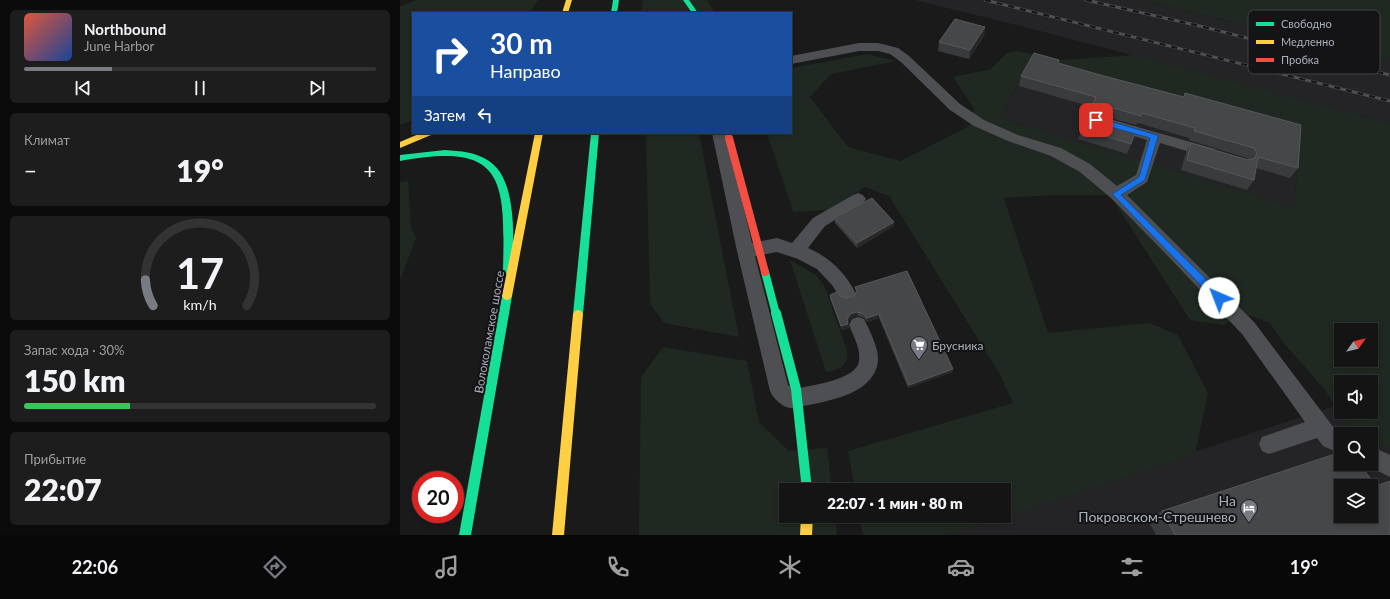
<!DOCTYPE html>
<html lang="ru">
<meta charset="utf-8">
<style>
body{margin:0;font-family:Lato,sans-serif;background:#1d1d1d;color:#f1f3f6;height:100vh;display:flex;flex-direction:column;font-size:15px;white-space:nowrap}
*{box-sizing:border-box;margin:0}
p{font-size:13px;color:#9d9ea0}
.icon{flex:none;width:22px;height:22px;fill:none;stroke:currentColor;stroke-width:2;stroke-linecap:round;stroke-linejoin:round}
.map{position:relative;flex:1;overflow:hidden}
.drawer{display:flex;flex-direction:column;gap:10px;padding:10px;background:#0b0b0b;width:400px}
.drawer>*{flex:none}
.top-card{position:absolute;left:12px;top:12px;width:380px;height:122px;border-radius:0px;box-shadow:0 2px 6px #0003,0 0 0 1px #333334;background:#1a4fa0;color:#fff;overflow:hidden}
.needle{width:26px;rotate:56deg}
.controls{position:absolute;left:934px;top:323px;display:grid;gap:8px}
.controls a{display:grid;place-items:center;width:44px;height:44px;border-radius:0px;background:#141414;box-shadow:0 2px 6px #0003,0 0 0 1px #333334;font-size:20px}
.speed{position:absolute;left:12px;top:471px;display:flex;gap:8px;font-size:20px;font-weight:700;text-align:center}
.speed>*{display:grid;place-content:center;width:52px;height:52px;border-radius:50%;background:#141414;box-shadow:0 2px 6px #0003,0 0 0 1px #333334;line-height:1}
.speed .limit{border:6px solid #d22;background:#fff;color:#111}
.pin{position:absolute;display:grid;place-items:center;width:34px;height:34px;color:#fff;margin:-17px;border-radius:8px;box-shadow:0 2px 6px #0006}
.me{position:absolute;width:44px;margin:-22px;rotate:316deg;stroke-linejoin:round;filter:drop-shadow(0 0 3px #0008)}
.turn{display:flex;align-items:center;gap:14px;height:84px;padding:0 12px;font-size:18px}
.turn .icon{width:52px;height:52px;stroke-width:2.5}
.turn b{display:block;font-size:28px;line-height:34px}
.then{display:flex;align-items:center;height:38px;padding:0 12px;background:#0003;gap:8px;font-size:15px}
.big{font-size:30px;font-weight:800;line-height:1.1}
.drawer .widget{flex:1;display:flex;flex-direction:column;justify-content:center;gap:6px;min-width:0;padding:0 14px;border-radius:6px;background:#1d1d1d}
.drawer .dial{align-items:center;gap:0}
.dial svg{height:104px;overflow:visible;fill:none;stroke:#333334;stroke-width:7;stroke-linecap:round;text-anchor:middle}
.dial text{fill:#f1f3f6;stroke:none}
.song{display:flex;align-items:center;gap:12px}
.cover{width:48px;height:48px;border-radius:6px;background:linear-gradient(135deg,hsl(10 70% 55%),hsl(220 70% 35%))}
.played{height:4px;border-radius:2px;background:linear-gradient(90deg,#787b83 25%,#333334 25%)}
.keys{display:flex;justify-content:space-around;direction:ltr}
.heat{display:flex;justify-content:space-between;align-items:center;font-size:22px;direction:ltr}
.charge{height:6px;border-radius:3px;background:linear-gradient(90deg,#34c759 30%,#333334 0)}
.trip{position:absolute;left:379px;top:483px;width:232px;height:40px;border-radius:0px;background:#141414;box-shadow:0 2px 6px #0003,0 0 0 1px #333334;font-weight:800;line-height:40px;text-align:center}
.menu{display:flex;height:64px;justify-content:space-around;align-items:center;background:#080808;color:#9d9ea0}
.menu .icon{width:28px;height:28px}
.menu .current{color:#787b83}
.menu b{font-size:18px;color:#f1f3f6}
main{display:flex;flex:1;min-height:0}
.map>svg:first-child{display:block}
.built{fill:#242326;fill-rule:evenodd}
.green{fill:#1f2821;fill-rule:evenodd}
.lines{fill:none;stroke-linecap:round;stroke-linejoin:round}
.lane{fill:#4d4f53;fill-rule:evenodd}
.fast{fill:#16e098;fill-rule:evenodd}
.slow{fill:#ffcf43;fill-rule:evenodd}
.rail-casing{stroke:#4e4f52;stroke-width:3}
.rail{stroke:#141416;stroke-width:2;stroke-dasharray:6;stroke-linecap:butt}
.fast-bridge-far1{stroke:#16e098;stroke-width:8}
.fast-bridge{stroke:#16e098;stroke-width:10}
.jam-bridge-far1{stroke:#f24e42;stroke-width:6}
.jam-bridge{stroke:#f24e42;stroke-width:8}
.wall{fill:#3a3b3c}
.shaded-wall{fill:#282828}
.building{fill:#464749;stroke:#56585b;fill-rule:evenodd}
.route{fill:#1a73e8;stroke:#114b97}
.labels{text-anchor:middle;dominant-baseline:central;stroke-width:4;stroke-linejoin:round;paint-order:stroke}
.street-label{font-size:12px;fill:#aaafbc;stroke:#141416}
.poi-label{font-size:12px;fill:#aaafbc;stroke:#141416;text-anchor:start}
.near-poi-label{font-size:14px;fill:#aaafbc;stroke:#141416;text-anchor:end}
.key{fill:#141416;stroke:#414248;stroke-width:1}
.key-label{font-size:11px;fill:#aaafbc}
</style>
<main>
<section class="drawer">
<div class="widget">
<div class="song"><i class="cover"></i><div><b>Northbound</b><p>June Harbor</p></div></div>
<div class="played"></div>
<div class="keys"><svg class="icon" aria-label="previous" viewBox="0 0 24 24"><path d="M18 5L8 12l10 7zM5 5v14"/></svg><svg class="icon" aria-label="pause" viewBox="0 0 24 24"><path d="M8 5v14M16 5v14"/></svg><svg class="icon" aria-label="next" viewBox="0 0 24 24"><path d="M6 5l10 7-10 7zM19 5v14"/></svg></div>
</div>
<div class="widget"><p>Климат</p>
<div class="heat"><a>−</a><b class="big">19°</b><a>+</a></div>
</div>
<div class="widget dial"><svg viewBox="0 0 100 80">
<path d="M14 69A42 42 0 1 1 86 69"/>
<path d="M14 69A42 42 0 0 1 8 49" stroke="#787b83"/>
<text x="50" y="56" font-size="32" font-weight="700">17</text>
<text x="50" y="72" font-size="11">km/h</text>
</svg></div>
<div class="widget"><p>Запас хода · 30%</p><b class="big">150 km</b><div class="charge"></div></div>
<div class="widget"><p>Прибытие</p><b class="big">22:07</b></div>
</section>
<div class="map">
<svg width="990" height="535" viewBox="0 0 990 535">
<rect width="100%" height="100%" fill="#1a1a1a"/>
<path class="built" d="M515 0H740L990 59V123L644 32Z
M631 61 900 134 894 208 599 118Z
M990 300V535H540L604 516V514L941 404V412H971V330H941L913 318ZM941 434H971V464H941ZM941 486H971V516H941Z"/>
<path class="green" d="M16 0H138L130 13H13V120L0 125V7Z
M243 0H307L315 13H241Z
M740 0H990V59Z
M617 51 661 60 734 55 990 123V448L971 437V434H966L946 423 925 390 882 341 870 323 842 313 824 325 790 320 710 195H654L604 198 648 333 749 323 778 335 808 393 795 455 549 535H463L459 516H604V490H455L448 451 613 403 599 373 489 196 465 187 428 210 393 212 367 133H391V68L467 54 496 61 431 74 410 97 448 147 501 161 569 126 574 109 553 77 591 69 607 53ZM631 61 900 134 894 207 599 118ZM941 330H971V360H941ZM941 382H971V412H941Z
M246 133H299L339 337 264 323 250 304Z
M8 181 11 226 16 239 0 279V182Z
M390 260 416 275 424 285 447 350C449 365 439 371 426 372Z
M263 347 347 361 359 422 389 451 427 448 432 490H386V516H435L437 535H239L241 377Z"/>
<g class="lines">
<path class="lane" d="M459 43H478L498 48 509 56 560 104 584 120 618 135 661 148 690 164 717 186 736 175 747 140 708 128 706 125 708 122 713 120 815 149 817 153 815 157 810 158 760 143 747 182 727 195 854 322 937 432 942 434H941V454L923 446 917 438 869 454 862 451 859 444 862 437 905 422 842 334 764 252 711 198 680 172 651 156 608 141 574 126 550 110 501 62 490 54 478 51H459L391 64V56Z
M312 133H326L352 243 377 238 392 243 413 218 453 195 458 193 463 195 466 199 463 203 425 226 408 248C429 257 446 273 456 294L453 299 447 301 441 299 432 285 417 269 398 259 377 252 355 256 388 385 393 389C409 386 457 380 459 361 461 349 453 335 449 325L452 319 458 317 464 319C469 329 479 349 478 360 476 392 433 400 409 405 403 406 396 409 390 408 382 407 373 398 370 391L337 251Z
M971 446 990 455V477L964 464H971Z"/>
<path class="fast" d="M213 0H219L217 13H211Z
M283 0H289L298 13H292Z
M191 133H199L183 314 181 317 178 318 175 317 173 314Z
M45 150C60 151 76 152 89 161 118 180 113 240 113 271L111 274H105L103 271C105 181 106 141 0 161V155Z
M107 292 110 293 112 296 71 535H59L102 296 104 293Z"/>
<path class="slow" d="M166 0H172L168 13H162Z
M21 133H32L31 135 0 148V142Z
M135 133H143L112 296 110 299 107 300 104 299 102 296Z
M178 310 181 311 183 314 164 535H152L173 314 175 311Z
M401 516H413L412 535H400Z"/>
<defs>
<path id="rail" d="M585 0 990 101
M686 0 804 27 990 75"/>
</defs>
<use href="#rail" class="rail-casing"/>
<use href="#rail" class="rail"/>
<path class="fast-bridge-far1" d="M365 272 376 314"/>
<path class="fast-bridge" d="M376 313 396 389 407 490"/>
<path class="jam-bridge-far1" d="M328 133 330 139"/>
<path class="jam-bridge" d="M329 138 365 272"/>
</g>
<path class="wall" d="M585 27 584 36 569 59 538 51 539 42Z
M658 64 784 97 785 93 898 168 890 178 856 168 854 180 847 190 781 170 786 152 791 143 849 160 847 158 789 140V138L738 123 736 125 696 114H694L731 144 727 154 678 139 692 107 619 86 621 76Z
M434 218 494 222V226L457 248 435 223Z
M455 287 553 372 508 388 479 318 467 322 464 318 458 316 451 318 448 324 449 328 442 330 430 299V295L447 298 454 296 456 292Z
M976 486 990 535H756L747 519 762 511Z"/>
<path class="shaded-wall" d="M585 27 584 36 569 59 570 50Z
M700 104 696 114 690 116 691 110 694 106Z
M494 222V226L457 248V243Z
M457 312 458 316 451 318 448 324 449 328 442 330 441 326 447 320 450 314Z
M479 314V318L467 322V318Z
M553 369V372L508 388 509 385Z"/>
<path class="building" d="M555 19 585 27 570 50 539 42Z
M634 53 659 60 658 63 704 76 784 97 785 93 901 125 898 168 858 157 854 180 787 160 791 143 848 160 855 158 857 153 854 148 794 131 795 128 742 113 741 116 700 104 694 106 691 110 694 115 737 128 731 144 682 129 696 97 621 76Z
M472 198 494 222 457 243 434 218Z
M507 271 553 369 509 385 479 314 467 318 464 314 457 312 450 314 447 320 448 324 441 326 430 295 437 292 440 296 447 298 454 296 457 291 455 287Z
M941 452V464H960L976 486 990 481V535H775L762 511ZM941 486H971V516H941Z"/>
<path class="route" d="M696 117 757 135 758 137 745 180 721 195 822 295 824 298 822 301H816L712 194 739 177 750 138 693 122V118Z"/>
<defs>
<symbol id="supermarket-pin" viewBox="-11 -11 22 30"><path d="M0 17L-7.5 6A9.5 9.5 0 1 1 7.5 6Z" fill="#787b83" stroke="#141416"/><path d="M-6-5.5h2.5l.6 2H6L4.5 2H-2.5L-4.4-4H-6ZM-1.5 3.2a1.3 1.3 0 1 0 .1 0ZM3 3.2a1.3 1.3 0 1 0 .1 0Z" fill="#fff"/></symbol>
<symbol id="hotel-pin" viewBox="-11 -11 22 30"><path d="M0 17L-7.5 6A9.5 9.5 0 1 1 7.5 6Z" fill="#787b83" stroke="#141416"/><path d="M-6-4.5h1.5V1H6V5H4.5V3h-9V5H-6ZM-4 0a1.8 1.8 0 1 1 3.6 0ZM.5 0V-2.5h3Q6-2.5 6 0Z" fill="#fff"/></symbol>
</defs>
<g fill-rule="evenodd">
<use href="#supermarket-pin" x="509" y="335" width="20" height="27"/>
<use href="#hotel-pin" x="839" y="498" width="20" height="27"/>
</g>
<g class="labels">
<g class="street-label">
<text transform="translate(89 332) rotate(-80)">Волоколамское шоссе</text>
</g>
<g class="poi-label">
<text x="532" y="345">Брусника</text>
</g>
<g class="near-poi-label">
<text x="836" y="500">На<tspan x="836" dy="16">Покровском-Стрешнево</tspan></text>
</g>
</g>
<rect x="848" y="10" width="132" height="64" rx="6" class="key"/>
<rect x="856" y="22" width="18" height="4" fill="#16e098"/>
<rect x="856" y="40" width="18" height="4" fill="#ffcf43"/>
<rect x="856" y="58" width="18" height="4" fill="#f24e42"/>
<g class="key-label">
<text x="881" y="28">Свободно</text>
<text x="881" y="46">Медленно</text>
<text x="881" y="64">Пробка</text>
</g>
</svg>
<div class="controls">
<a><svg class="needle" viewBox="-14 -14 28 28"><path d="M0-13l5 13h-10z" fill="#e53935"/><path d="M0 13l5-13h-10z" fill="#9d9ea0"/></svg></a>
<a><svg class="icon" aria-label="sound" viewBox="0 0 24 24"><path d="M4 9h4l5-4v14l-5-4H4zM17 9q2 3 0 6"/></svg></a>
<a><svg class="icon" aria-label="search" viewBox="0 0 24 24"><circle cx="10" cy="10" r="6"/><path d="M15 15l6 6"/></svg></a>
<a><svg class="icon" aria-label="layers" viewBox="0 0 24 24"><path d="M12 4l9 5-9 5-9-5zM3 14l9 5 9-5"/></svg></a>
</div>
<div class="speed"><div class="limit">20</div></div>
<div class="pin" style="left:696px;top:120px;background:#d93025"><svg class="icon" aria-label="arrive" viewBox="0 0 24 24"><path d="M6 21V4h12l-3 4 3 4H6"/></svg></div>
<svg class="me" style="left:819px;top:298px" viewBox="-20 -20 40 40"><circle r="19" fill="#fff"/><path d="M0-13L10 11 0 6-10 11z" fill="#1a73e8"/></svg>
<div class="trip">22:07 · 1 мин · 80 m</div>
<div class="top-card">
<div class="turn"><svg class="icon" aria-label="right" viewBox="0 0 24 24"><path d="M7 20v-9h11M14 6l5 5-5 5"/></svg><div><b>30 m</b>Направо</div></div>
<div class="then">Затем<svg class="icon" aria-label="left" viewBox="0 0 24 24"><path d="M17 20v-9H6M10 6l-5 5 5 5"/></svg></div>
</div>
</div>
</main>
<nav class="menu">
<b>22:06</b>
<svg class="icon current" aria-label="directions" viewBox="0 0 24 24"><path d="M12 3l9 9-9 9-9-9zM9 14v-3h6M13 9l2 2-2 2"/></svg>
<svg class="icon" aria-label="music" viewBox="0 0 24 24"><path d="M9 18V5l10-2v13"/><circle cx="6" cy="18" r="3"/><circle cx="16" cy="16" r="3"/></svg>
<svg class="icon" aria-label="phone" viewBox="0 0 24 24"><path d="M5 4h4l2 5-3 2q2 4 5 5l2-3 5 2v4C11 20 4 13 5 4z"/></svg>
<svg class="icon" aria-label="climate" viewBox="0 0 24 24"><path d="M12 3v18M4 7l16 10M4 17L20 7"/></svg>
<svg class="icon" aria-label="car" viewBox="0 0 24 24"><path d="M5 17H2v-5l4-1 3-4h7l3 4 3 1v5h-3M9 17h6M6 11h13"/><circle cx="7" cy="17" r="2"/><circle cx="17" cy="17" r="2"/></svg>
<svg class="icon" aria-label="filters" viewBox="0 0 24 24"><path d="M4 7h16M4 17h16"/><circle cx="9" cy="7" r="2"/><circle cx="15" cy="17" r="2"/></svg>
<b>19°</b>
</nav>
